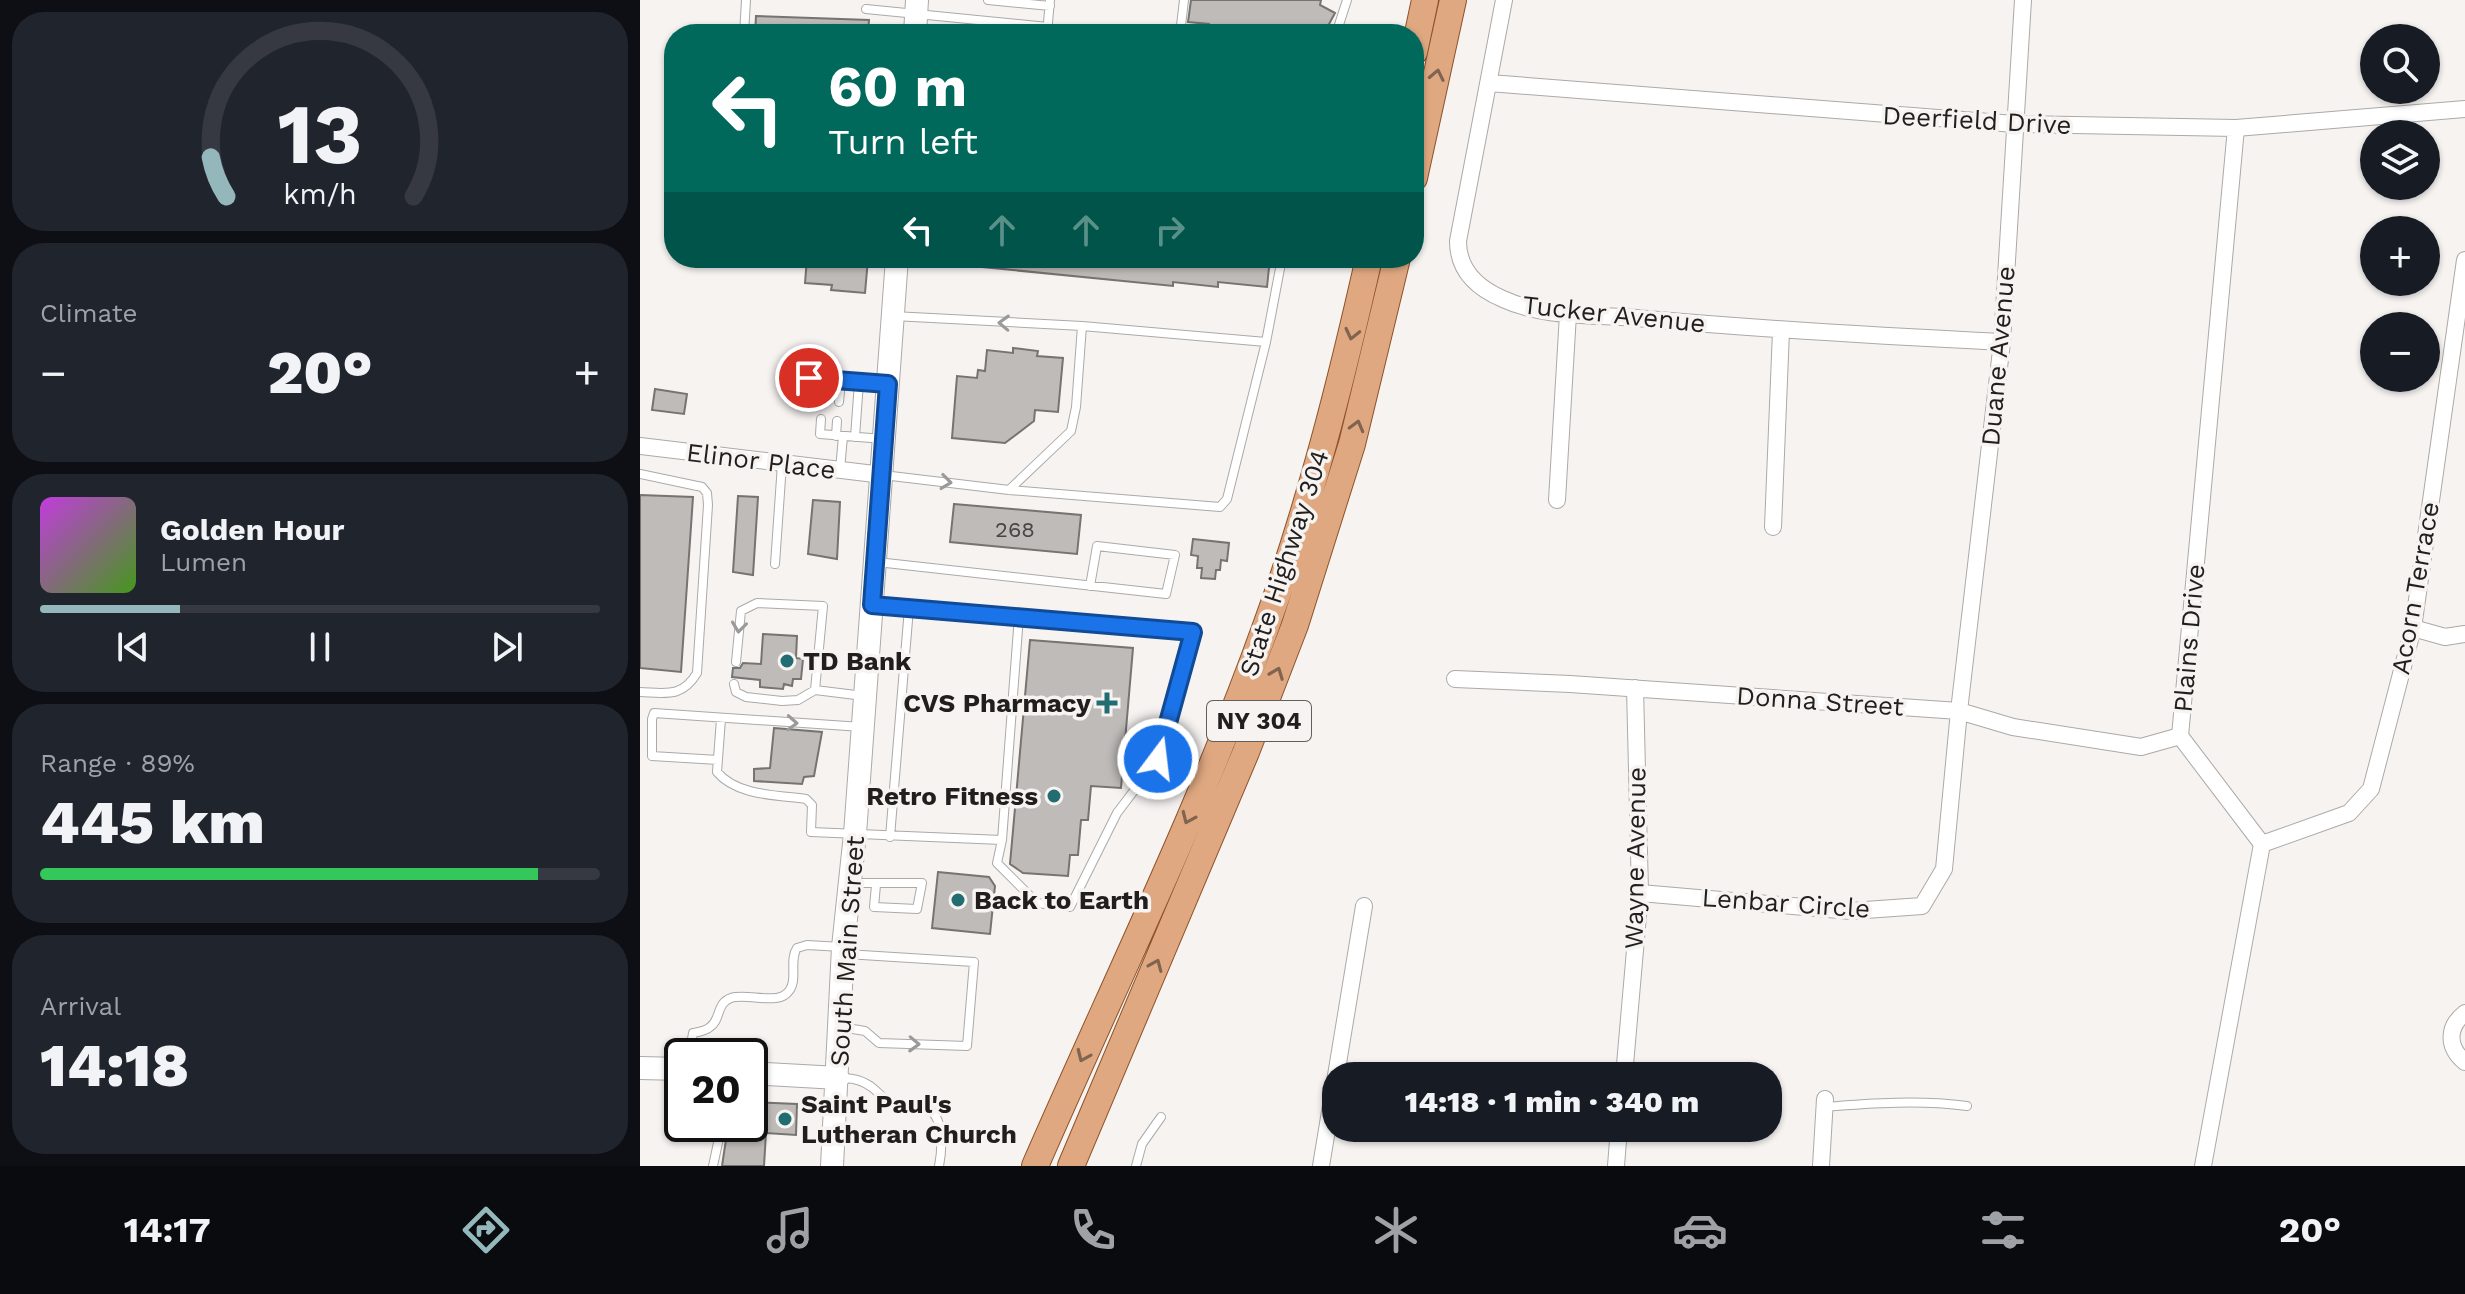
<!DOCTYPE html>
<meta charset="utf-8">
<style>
body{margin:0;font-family:"Work Sans",sans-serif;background:#20242c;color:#f1f3f6;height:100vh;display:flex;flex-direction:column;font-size:30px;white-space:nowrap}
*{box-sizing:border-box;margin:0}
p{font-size:26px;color:#9ea1a6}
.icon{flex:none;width:44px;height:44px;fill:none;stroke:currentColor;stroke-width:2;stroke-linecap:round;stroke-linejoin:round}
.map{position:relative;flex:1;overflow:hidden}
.drawer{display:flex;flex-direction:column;gap:12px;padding:12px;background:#0d0f14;width:640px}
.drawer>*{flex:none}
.top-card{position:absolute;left:24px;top:24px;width:760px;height:244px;border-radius:32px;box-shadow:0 2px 6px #0004;background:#00695c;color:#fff;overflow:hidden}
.tools{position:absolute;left:1720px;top:24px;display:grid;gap:16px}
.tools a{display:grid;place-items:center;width:80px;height:80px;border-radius:50%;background:#171b24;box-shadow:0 2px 6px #0004;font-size:40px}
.speed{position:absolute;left:24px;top:1038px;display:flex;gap:16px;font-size:40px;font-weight:700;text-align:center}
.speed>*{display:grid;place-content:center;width:104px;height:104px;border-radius:50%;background:#171b24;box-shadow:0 2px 6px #0004;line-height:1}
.speed .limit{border:4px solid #111;border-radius:12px;background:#fff;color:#111}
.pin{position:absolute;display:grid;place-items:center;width:68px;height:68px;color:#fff;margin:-34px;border:4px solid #fff;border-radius:50%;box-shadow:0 2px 8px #0007}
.me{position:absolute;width:88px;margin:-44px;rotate:15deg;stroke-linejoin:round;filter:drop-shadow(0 0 6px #0008)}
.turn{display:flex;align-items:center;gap:28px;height:168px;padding:0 32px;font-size:36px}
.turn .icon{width:104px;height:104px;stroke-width:2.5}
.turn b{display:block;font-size:56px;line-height:68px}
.lanes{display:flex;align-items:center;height:76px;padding:0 32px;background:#0003;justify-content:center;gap:40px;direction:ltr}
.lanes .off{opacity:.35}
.big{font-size:60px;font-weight:800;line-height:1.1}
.drawer .card{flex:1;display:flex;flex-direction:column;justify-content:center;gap:12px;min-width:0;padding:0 28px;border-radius:32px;background:#20242c}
.drawer .dial{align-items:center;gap:0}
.dial svg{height:208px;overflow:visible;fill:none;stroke:#363941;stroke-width:7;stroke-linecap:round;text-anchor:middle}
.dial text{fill:#f1f3f6;stroke:none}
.song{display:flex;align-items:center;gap:24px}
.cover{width:96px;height:96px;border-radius:12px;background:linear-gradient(135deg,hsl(290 70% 55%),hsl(100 70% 35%))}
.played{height:8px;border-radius:4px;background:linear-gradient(90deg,#94b7bb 25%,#363941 25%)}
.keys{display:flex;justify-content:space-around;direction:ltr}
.heat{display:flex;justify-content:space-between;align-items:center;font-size:44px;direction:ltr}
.charge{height:12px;border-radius:6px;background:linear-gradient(90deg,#34c759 89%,#363941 0)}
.trip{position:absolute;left:682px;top:1062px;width:460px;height:80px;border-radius:32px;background:#171b24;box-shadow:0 2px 6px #0004;font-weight:800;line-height:80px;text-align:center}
.tabs{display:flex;height:128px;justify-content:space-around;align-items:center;background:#090b0e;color:#9ea1a6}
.tabs .icon{width:56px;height:56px}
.tabs .active{color:#94b7bb}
.tabs b{font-size:36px;color:#f1f3f6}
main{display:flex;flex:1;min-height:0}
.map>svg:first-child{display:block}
.building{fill:#bfbbb9;stroke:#767371;stroke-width:2}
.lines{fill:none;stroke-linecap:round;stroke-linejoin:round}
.service-casing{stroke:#aca9a7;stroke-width:10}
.minor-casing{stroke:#aca9a7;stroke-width:18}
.tertiary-casing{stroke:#aca9a7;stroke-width:24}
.primary-casing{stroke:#8e5228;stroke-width:28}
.service{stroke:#fff;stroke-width:8}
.minor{stroke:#fff;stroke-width:16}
.tertiary{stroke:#fff;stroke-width:22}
.primary{stroke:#dfa881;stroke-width:26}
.oneway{stroke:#806450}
.oneway2{stroke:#9b9a9a}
.route-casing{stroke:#114b97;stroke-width:20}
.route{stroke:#1a73e8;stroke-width:14}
.poi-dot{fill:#226d72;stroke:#f6f3f1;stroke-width:3}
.labels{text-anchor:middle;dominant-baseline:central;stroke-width:7;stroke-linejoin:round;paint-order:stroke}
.number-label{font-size:22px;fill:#484645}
.shield{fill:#f6f3f1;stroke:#605f5d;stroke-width:2}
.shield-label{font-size:24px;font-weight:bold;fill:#201f1e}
.street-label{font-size:26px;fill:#201f1e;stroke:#f6f3f1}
.poi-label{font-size:26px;font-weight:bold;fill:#201f1e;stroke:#f6f3f1;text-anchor:start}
</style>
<main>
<section class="drawer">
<div class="card dial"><svg viewBox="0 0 100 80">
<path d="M14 69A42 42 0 1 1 86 69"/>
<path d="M14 69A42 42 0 0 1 8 54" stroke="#94b7bb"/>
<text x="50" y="56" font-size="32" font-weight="700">13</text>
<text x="50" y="72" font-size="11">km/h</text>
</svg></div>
<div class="card"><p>Climate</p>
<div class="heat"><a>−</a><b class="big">20°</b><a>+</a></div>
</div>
<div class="card">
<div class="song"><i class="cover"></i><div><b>Golden Hour</b><p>Lumen</p></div></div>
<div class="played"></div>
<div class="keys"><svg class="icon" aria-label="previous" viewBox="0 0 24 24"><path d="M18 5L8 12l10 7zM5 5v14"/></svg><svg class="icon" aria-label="pause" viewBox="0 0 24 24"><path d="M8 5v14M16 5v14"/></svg><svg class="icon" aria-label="next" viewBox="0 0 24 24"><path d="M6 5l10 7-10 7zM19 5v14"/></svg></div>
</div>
<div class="card"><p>Range · 89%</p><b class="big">445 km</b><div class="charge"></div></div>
<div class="card"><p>Arrival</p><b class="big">14:18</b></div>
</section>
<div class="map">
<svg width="1825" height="1166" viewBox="0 0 1825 1166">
<rect width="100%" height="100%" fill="#f6f3f1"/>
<path class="building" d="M551 0H681L680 5 695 13 688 26H681L678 34H568L569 24 548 22Z
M116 16 229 20 228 34H115Z
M167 258 228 259 225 293 191 290 192 285 165 283Z
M332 258H630L627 287 578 282V287L533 282V286L332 266Z
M373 348 398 351 397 356 423 358 418 412 395 410 394 421 365 443 312 438 317 376 337 378 338 370 345 371 347 350 373 353Z
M15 389 47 394 44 414 12 410Z
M0 495 53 497 41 672 0 668Z
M98 496 118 497 113 575 93 572Z
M173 500 200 502 197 559 168 554Z
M314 504 441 515 437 554 310 542Z
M553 539 589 543 587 561 581 560 580 570H576L575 579 561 578 562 568H557L558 556 551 555Z
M123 634 157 636 156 658 163 659 161 679H153L152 686 144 684 143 689 120 687V680L92 677 93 668H100L103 663 121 664Z
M390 640 493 648 481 788 451 786 448 820H441L438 855H430L428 876 383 873 370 864Z
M134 728 182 732 174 776 164 777 162 784 114 781V769L130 768Z
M298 872 349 877 355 886 350 934 292 928Z
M110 1102 157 1104 156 1135 126 1133 124 1166H82L87 1133 92 1134 93 1124H110Z"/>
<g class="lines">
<defs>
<path id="service" d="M348 0 410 6
M226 9 408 27
M104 34 106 0
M407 34 410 0
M540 34 544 0
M696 34 707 0
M626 342 642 258
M169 378 185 379
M183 400 185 379 246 384
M199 402 201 380
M181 419 180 434 244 439
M196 436 197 421
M215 437 219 382
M200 470 203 436
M0 474 62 487 67 493 68 505 57 673C42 698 26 693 0 692
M243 475 369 490 580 507 587 499 626 342 442 326 253 316
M369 490 431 431 436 407 442 326
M237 562 526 594 535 555 457 546 450 586
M135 564 142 464
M234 605 269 608
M96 662 101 611 117 603 183 606 175 690
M94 684 96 692 106 697 142 701 158 700 175 690 224 696
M81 719 77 772C97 796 138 795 166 799L172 805 171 832 362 840 379 616 269 608 250 837
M78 760 12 756V719L14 713 222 727
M362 840 357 863 397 903 430 907 477 813 518 759 553 632 379 616
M210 883H282L277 909 234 907 236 885
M201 1027 225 1031 239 1043 327 1046 334 962 206 954
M49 1056 53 1033C58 1032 66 1031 70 1027 81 1020 76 1003 91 998 105 993 135 1004 146 994 160 983 148 961 157 948L167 945 202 947
M199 1078C213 1078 223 1080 234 1089 239 1093 243 1099 249 1101 260 1106 275 1103 286 1108 305 1115 302 1151 299 1166
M1185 1107C1233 1103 1280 1100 1327 1106
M73 1166 82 1124
M496 1166 502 1144 521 1117"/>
<path id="minor" d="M864 0 818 241C818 270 837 288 863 299 904 318 952 314 996 318 1118 329 1240 336 1362 342
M849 83 1375 124 1596 128 1825 109
M0 446 243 475
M917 500 928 314
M1133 527 1141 331
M1773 628 1805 637 1825 634
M815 679 930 684 1319 711 1373 727 1501 747 1540 736
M1622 844 1709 813 1731 789 1773 628 1825 260
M1000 893 1211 911 1282 906 1304 869 1319 711 1362 342 1383 0
M1825 1013C1807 1027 1807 1047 1825 1062
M984 1076 1000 893 995 688
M681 1166 724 906
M976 1166 979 1128
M1181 1166 1185 1099
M1563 1166 1622 844 1540 736 1596 128"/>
<path id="tertiary" d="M275 34 277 0
M0 1068 42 1069
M110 1073 198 1078
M192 1166 203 947 215 834 257 258"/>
<path id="primary" d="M774 52 785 0
M774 178 813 0
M395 1166C473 987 560 810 626 626 670 505 701 382 729 258
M431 1166 606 752 655 625 712 444 757 258"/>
</defs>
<use href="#service" class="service-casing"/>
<use href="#minor" class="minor-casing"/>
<use href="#tertiary" class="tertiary-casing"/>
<use href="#primary" class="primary-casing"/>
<use href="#service" class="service"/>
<use href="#minor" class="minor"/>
<use href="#tertiary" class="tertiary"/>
<use href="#primary" class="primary"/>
</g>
<defs><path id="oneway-chevron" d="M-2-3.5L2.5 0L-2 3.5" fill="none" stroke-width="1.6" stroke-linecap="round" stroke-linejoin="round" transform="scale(2)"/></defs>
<g class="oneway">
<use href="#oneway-chevron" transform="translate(797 75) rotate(-78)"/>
<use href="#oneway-chevron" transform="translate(712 334) rotate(103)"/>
<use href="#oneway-chevron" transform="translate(717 426) rotate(-75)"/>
<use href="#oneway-chevron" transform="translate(637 673) rotate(-69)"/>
<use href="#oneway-chevron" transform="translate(548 818) rotate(114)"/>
<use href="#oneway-chevron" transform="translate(516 965) rotate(-67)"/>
<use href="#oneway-chevron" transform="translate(443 1056) rotate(114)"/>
</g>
<g class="oneway2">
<use href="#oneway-chevron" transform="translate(364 323) rotate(-178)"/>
<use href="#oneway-chevron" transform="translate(306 482) rotate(7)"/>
<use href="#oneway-chevron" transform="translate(99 627) rotate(97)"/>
<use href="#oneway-chevron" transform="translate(152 723) rotate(3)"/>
<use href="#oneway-chevron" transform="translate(274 1044) rotate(2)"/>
</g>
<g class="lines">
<defs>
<path id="route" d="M169 378 248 384 232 605 553 632 518 759"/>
</defs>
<use href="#route" class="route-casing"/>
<use href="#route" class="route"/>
</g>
<g class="poi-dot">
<circle cx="147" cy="661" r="8"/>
<path d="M463 691h8v8h8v8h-8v8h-8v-8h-8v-8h8z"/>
<circle cx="414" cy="796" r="8"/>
<circle cx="318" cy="900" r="8"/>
<circle cx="145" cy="1119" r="8"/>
</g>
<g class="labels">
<g class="number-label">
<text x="375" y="529">268</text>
</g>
<rect class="shield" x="567" y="701" width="104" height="40" rx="6"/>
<g class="shield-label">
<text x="619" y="721">NY 304</text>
</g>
<g class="street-label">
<text transform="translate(1337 120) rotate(3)">Deerfield Drive</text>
<text transform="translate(974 314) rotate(6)">Tucker Avenue</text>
<text transform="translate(1358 356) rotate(-85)">Duane Avenue</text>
<text transform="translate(121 461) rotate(7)">Elinor Place</text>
<text transform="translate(644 563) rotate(-72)">State Highway 304</text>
<text transform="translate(1775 588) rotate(-80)">Acorn Terrace</text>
<text transform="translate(1549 638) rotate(-85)">Plains Drive</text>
<text transform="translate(1180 701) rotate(4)">Donna Street</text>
<text transform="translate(995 858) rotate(-89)">Wayne Avenue</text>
<text transform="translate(1146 903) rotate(4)">Lenbar Circle</text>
<text transform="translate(207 951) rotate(-86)">South Main Street</text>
</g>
<g class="poi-label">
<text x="163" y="661">TD Bank</text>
<text x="451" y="703" text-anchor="end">CVS Pharmacy</text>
<text x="398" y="796" text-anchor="end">Retro Fitness</text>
<text x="334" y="900">Back to Earth</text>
<text x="161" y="1104">Saint Paul's<tspan x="161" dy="30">Lutheran Church</tspan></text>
</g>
</g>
</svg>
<div class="tools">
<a><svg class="icon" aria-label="search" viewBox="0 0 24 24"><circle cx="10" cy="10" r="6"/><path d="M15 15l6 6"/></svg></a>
<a><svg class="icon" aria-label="layers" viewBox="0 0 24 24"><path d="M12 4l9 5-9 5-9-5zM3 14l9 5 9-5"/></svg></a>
<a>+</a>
<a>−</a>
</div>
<div class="speed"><div class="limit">20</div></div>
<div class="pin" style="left:169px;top:378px;background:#d93025"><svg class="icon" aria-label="arrive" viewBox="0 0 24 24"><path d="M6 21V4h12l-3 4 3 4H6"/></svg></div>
<svg class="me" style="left:518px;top:759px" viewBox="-20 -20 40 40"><circle r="17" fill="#1a73e8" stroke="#fff" stroke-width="3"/><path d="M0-11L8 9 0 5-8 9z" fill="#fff"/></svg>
<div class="trip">14:18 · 1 min · 340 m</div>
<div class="top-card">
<div class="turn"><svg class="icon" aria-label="left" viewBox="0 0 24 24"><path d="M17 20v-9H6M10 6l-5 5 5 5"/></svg><div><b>60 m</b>Turn left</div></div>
<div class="lanes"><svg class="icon" aria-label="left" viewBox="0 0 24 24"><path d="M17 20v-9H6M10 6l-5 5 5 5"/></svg><svg class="icon off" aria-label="ahead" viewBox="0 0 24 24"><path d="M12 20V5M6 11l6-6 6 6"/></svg><svg class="icon off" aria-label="ahead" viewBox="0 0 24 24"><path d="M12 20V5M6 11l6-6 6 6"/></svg><svg class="icon off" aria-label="right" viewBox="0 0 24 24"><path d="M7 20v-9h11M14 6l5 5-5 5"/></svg></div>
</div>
</div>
</main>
<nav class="tabs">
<b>14:17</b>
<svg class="icon active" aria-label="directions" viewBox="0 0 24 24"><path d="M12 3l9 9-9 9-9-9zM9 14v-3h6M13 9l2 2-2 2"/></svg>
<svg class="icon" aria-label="music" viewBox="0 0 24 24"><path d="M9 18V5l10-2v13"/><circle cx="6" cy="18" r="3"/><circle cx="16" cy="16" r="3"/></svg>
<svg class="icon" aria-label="phone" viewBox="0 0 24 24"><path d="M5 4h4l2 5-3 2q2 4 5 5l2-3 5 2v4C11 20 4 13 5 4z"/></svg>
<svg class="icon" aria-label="climate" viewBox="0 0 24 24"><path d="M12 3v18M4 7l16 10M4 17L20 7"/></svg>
<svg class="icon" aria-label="car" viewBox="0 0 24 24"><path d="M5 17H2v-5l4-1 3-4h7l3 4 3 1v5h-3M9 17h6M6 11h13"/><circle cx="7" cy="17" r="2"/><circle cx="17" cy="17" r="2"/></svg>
<svg class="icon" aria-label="filters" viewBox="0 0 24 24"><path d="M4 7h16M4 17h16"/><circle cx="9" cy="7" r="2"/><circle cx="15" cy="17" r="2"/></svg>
<b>20°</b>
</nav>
